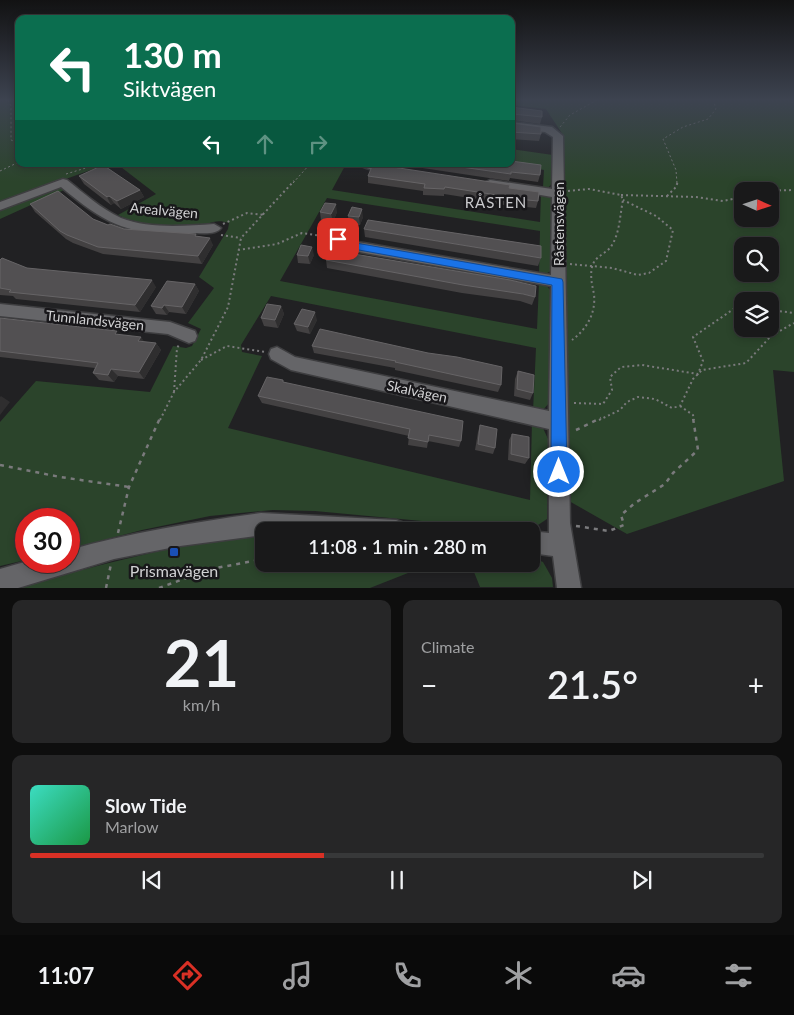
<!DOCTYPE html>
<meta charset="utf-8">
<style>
body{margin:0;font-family:Lato,sans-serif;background:#262627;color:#f1f3f6;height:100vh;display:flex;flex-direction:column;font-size:19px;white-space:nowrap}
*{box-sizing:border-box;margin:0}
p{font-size:16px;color:#9fa0a2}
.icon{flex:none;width:28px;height:28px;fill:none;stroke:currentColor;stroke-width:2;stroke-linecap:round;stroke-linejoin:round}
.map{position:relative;height:588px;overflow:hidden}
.sheet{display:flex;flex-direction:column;gap:12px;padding:12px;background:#0e0e0e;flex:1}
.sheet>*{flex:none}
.top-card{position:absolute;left:15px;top:15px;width:500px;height:152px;border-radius:10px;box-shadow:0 2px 8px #0003,0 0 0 1px #373839;background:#0b6e4f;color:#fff;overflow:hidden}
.needle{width:32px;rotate:93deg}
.tools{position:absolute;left:734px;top:182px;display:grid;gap:10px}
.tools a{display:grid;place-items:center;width:45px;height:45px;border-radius:10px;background:#19191a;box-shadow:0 2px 8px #0003,0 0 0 1px #373839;font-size:25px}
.speed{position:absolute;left:15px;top:508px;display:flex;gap:10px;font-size:25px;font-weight:700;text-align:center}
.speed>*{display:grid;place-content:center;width:65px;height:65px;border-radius:50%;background:#19191a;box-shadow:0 2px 8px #0003,0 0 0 1px #373839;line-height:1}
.speed .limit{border:8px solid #d22;background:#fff;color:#111}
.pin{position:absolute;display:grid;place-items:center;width:42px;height:42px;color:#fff;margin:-21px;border-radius:10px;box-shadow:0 2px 8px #0006}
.me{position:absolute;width:55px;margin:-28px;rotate:0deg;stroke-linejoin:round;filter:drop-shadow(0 0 4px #0008)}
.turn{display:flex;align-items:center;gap:18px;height:105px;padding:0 25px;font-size:22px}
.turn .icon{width:65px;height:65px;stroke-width:2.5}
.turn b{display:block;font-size:35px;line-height:42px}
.lanes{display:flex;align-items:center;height:48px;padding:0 25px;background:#0003;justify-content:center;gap:25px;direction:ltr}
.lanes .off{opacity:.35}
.big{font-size:38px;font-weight:600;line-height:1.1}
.sheet .tile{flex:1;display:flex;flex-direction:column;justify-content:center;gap:8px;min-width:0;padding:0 18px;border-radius:10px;background:#262627}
.sheet .dial{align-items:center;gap:0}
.dial b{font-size:65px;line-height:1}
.song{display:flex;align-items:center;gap:15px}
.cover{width:60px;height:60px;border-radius:8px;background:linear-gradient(135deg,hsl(170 70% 55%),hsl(140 70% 35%))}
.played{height:5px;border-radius:2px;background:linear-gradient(90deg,#d93025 40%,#373839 40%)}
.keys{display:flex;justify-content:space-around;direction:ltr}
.heat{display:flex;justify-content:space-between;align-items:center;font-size:28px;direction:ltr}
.sheet .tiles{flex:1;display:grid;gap:12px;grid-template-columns:1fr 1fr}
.tile:last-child{grid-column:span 2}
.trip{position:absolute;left:255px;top:522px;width:285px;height:50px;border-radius:10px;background:#19191a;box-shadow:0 2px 8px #0003,0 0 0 1px #373839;font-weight:600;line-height:50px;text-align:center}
.dock{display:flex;height:80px;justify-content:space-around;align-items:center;background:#0a0a0a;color:#9fa0a2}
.dock .icon{width:35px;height:35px}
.dock .current{color:#d93025}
.dock b{font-size:22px;color:#f1f3f6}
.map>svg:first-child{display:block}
.green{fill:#2b442b;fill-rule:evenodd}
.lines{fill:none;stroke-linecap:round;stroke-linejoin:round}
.minor-casing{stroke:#3e3e40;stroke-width:3}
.path-far2{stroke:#7a7a7c;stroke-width:1;stroke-dasharray:2 2.5;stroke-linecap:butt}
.path-far1{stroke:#7a7a7c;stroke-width:2;stroke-dasharray:2 3;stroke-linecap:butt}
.path{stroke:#7a7a7c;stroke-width:2.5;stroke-dasharray:4 5;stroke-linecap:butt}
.minor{fill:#656568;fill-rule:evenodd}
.wall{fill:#434142}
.shaded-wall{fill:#2f2e2f}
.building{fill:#525052;stroke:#666466}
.route{fill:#1a73e8;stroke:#114b97}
.transit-dot{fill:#1a4fb4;stroke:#18171a;stroke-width:2}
.labels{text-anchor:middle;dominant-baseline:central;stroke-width:5;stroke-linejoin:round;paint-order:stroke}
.street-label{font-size:14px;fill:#d1d1d3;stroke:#18171a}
.neighbourhood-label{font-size:15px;letter-spacing:1px;fill:#cacacd;stroke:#18171a}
.near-poi-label{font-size:16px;fill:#d1d1d3;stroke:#18171a}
</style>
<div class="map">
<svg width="794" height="588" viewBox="0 0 794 588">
<rect width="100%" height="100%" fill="#212123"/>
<path class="green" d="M0 100H19V164H107L0 203Z
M511 100H794V372L773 370 784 481 627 534 569 501 563 135 546 109 511 105ZM742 191H770V219H742ZM742 246H770V274H742ZM742 301H770V329H742Z
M511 149 553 155 552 183 549 187H543L544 170 527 167 511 159Z
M117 164H346L332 190 540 222 541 193 549 195 551 198 552 270 546 274H539L540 231 327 198 280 281 537 329 539 283 547 286 550 290 549 403 543 410 533 411 536 348 271 296 241 345 242 352 262 356 228 428 530 500 532 422 543 428 548 439 547 519 535 527 517 530 315 511 273 510 210 516 142 530 69 549V519H26V560L0 566V422L36 381 150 392 173 346 186 348 192 346 201 329 188 323 214 288 199 277 228 229 229 223C213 218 209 226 195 226 173 227 137 225 118 215L156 194Z
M60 187 64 190 0 219V209Z
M264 531V564H531V557L543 562 552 578 553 587H480L474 572 408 573 370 588H15C98 565 179 544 264 531Z"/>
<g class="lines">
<defs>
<path id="minor" d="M511 122 552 127 563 136 570 523 581 588H557L553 556 531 553 530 531 549 533V429L291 370 271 359 269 354 271 349 277 347 295 357 549 411 551 286 348 250 333 242 331 239 333 236 338 235 352 241 551 275 552 197 490 186 484 183 490 180 552 189 553 137 545 132 511 128Z
M359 164 395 166 397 168C390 174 366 170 359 164Z
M63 179 67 180C84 193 101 209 121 218 148 229 185 226 214 224L221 228C216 235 203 233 195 233 131 236 110 228 61 187L0 210V202Z
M0 304 170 322 195 331 197 336 195 341 189 343 168 334 0 316Z
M261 513 396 520 404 523 407 531H264V535L180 546 114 559 18 588H0V569L28 561H69V550C132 532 196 522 261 513Z"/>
</defs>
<use href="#minor" class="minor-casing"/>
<path class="path-far2" d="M8 100 11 106V140L19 143
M787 100 794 103
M0 101 2 100
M560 127 570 115 597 100
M0 171 19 162
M66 174 99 164
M293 183 310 164
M677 183 676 170 663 139 683 127 708 119 716 109 713 100"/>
<path class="path-far1" d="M568 191 589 189 621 195 623 200C620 214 620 232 612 245 607 254 595 255 592 267 590 276 592 285 594 294 596 313 587 329 572 340
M759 191 794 190
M621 195 696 197 723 201 742 197
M667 196 676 187 678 181
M223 224 247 213 264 215
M221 235 241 238
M238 250 277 244 302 233 328 237
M570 264 612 268 638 275 649 273 666 261 673 230 656 216 623 200
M770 310 794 313
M201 360 227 346 265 352
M174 392 177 348 179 345
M574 403 603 404 612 390 610 377 621 367 642 365 698 374 703 361 693 337 738 306 742 307
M680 406 693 415 694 420
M160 420 174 392 201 360 228 307 241 238 294 181
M599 420 620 410 627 402 638 397 655 399 672 408 680 406 693 379 702 370 746 363 771 336 794 323"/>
<path class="path" d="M576 430 601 418
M0 465 60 477 129 487
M576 526 609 531 624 525 621 515 635 503 665 484 673 473 698 450 693 418
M118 533 129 487 160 418
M106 588 111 564
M159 588 211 569 264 559"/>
<use href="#minor" class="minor"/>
</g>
<path class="wall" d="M511 107 542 117 540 124 512 120V123L541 134 539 141 511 139Z
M396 164H511L540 175 538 182 510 178 509 181Z
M79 176 140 190 144 197 121 209 114 203 111 205 84 184Z
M368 176 509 188 538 201 536 208 495 204V202L444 194V196L423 195V191L368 183Z
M30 204 93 219 108 225 124 229 197 236 213 245 202 264 103 254 73 243 66 239 35 212Z
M320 212H337L333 222 321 220Z
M348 216 363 217 360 225 349 224Z
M364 229 541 258 538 266 365 237Z
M330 250 535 297 532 305 520 301 462 293 327 268 326 260Z
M297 255H314L310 264 298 263Z
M0 260 27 268 156 287 140 312 16 299 13 296 0 295Z
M195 284 199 291 186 314 169 312 167 315 156 314 151 306Z
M281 306 284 314 278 328 264 326 261 318Z
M0 318 120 335 145 342 156 343 161 350 144 379 118 376 114 382 99 380 93 373 95 368 0 357Z
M317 320 310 334 297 331 294 324Z
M320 329 501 385 498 392 395 370V368L314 353 312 346Z
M518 371 533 393 530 400 514 396 515 379Z
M284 382 461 441 459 447 428 441 427 448 408 445 409 436 262 403 258 396Z
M480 425 495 448 493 454 475 450 478 432Z
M512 434 529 458 525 464 508 460 509 440Z"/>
<path class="shaded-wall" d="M140 190 144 197 121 209 117 201Z
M109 196 114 203 111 205 107 197Z
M336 204 337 212 333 222 331 214Z
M362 209 363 217 360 225 359 217Z
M210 238 213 245 202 264 198 256Z
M312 247 314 255 310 264 308 256Z
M152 280 156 287 140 312 135 305Z
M195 284 199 291 186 314 182 307Z
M164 305 169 312 167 315 162 308Z
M281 306 284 314 278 328 275 320Z
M315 312 317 320 310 334 308 327Z
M141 337 146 344 138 341Z
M156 343 161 350 144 379 139 372Z
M111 369 118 376 114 382 108 375Z
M1 396 10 402 0 415V397Z"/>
<path class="building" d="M511 107 542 111V117L513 114 511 115Z
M511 119 512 123 541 127V134L511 132Z
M511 161 541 165 540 175 511 172V174L440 164H511Z
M373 164 510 185 509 188 539 192 538 201 496 197 497 195 445 187 444 189 424 188 425 184 368 176Z
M103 165 140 190 117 201 109 196 107 197 79 176Z
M58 191 93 219 108 225 110 224 124 229 196 234 195 236 210 238 198 256 98 247 67 235 60 231 30 204Z
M325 203 336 204 331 214 320 212Z
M352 207 362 209 359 217 348 216Z
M368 220 541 246V258L364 229Z
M301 245 312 247 308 256 297 255Z
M330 250 510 280 536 286 535 297 523 294 463 285 326 260Z
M2 258 27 268 152 280 135 305 9 292 11 290 0 288V260Z
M167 281 195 284 182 307 164 305 162 308 151 306Z
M267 304 281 306 275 320 261 318Z
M302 309 315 312 308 327 294 324Z
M0 318 117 331 115 334 141 337 138 341 156 343 139 372 111 369 108 375 93 373 98 363 0 351Z
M320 329 428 353 457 357 502 367 501 385 395 362 396 361 312 346Z
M518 371 534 375 533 393 517 389Z
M267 377 283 380V382L463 421 461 441 429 435 428 442 408 438 410 429 258 396Z
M480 425 497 429 495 448 478 444Z
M512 434 529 437V458L511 454Z"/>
<linearGradient id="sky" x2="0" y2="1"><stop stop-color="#121213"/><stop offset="0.55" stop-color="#3d4350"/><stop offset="1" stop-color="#3d4350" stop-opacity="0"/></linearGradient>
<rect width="794" height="182" fill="url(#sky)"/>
<path class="route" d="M338 236 350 242 562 279 563 282 567 472 564 478 559 480 554 478 551 472 552 285 348 248 335 241V237Z"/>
<rect class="transit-dot" x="169" y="547" width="10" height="10" rx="2.5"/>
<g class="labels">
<g class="street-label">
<text transform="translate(164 210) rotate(5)">Arealvägen</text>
<text transform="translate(558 224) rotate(-90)">Råstensvägen</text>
<text transform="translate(95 320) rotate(6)">Tunnlandsvägen</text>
<text transform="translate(417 391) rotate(12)">Skalvägen</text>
</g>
<g class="neighbourhood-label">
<text x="496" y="202">RÅSTEN</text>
</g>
<g class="near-poi-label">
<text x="174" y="570">Prismavägen</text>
</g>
</g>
</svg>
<div class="tools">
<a><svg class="needle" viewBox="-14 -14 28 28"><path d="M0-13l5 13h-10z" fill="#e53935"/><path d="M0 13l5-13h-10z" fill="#9fa0a2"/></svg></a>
<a><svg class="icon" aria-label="search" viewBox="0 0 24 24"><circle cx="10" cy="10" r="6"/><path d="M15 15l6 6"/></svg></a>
<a><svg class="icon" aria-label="layers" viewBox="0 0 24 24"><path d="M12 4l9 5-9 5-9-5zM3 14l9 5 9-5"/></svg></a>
</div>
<div class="speed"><div class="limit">30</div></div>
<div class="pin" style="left:338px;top:239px;background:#d93025"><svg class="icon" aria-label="arrive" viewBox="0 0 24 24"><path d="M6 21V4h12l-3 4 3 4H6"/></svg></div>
<svg class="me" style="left:559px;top:472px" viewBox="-20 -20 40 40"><circle r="17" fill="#1a73e8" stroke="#fff" stroke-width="3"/><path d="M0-11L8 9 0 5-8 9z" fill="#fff"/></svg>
<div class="trip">11:08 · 1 min · 280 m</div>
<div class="top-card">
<div class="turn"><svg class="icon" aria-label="left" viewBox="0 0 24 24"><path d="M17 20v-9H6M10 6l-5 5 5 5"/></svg><div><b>130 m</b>Siktvägen</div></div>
<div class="lanes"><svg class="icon" aria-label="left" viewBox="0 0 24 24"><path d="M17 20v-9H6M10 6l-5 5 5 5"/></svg><svg class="icon off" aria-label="ahead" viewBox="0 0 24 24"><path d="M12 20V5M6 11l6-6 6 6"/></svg><svg class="icon off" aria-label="right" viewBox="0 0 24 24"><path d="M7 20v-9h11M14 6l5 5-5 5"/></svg></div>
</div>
</div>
<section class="sheet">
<div class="tiles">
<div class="tile dial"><b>21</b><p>km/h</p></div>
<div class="tile"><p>Climate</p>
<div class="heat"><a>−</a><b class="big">21.5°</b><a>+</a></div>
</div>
<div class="tile">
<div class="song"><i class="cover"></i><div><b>Slow Tide</b><p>Marlow</p></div></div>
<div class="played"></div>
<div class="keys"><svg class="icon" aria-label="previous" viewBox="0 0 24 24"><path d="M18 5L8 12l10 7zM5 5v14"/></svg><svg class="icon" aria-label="pause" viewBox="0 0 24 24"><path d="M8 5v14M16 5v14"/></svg><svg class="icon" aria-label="next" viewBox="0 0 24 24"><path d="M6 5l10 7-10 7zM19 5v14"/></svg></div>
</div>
</div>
</section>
<nav class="dock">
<b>11:07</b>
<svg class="icon current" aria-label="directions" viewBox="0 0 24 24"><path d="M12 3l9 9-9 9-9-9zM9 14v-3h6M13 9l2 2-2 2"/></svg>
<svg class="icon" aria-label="music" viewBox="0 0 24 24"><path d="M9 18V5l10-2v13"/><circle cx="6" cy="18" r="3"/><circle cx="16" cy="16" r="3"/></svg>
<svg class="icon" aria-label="phone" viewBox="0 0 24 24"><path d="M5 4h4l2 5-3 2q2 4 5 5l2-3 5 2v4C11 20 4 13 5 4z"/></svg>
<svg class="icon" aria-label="climate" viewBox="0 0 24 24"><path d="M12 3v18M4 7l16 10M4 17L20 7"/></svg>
<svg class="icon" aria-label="car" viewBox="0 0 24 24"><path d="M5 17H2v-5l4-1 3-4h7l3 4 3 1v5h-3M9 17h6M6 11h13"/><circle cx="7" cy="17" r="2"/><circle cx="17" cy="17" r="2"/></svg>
<svg class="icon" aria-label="filters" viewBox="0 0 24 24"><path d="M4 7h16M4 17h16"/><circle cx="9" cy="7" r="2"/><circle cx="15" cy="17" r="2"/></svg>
</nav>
